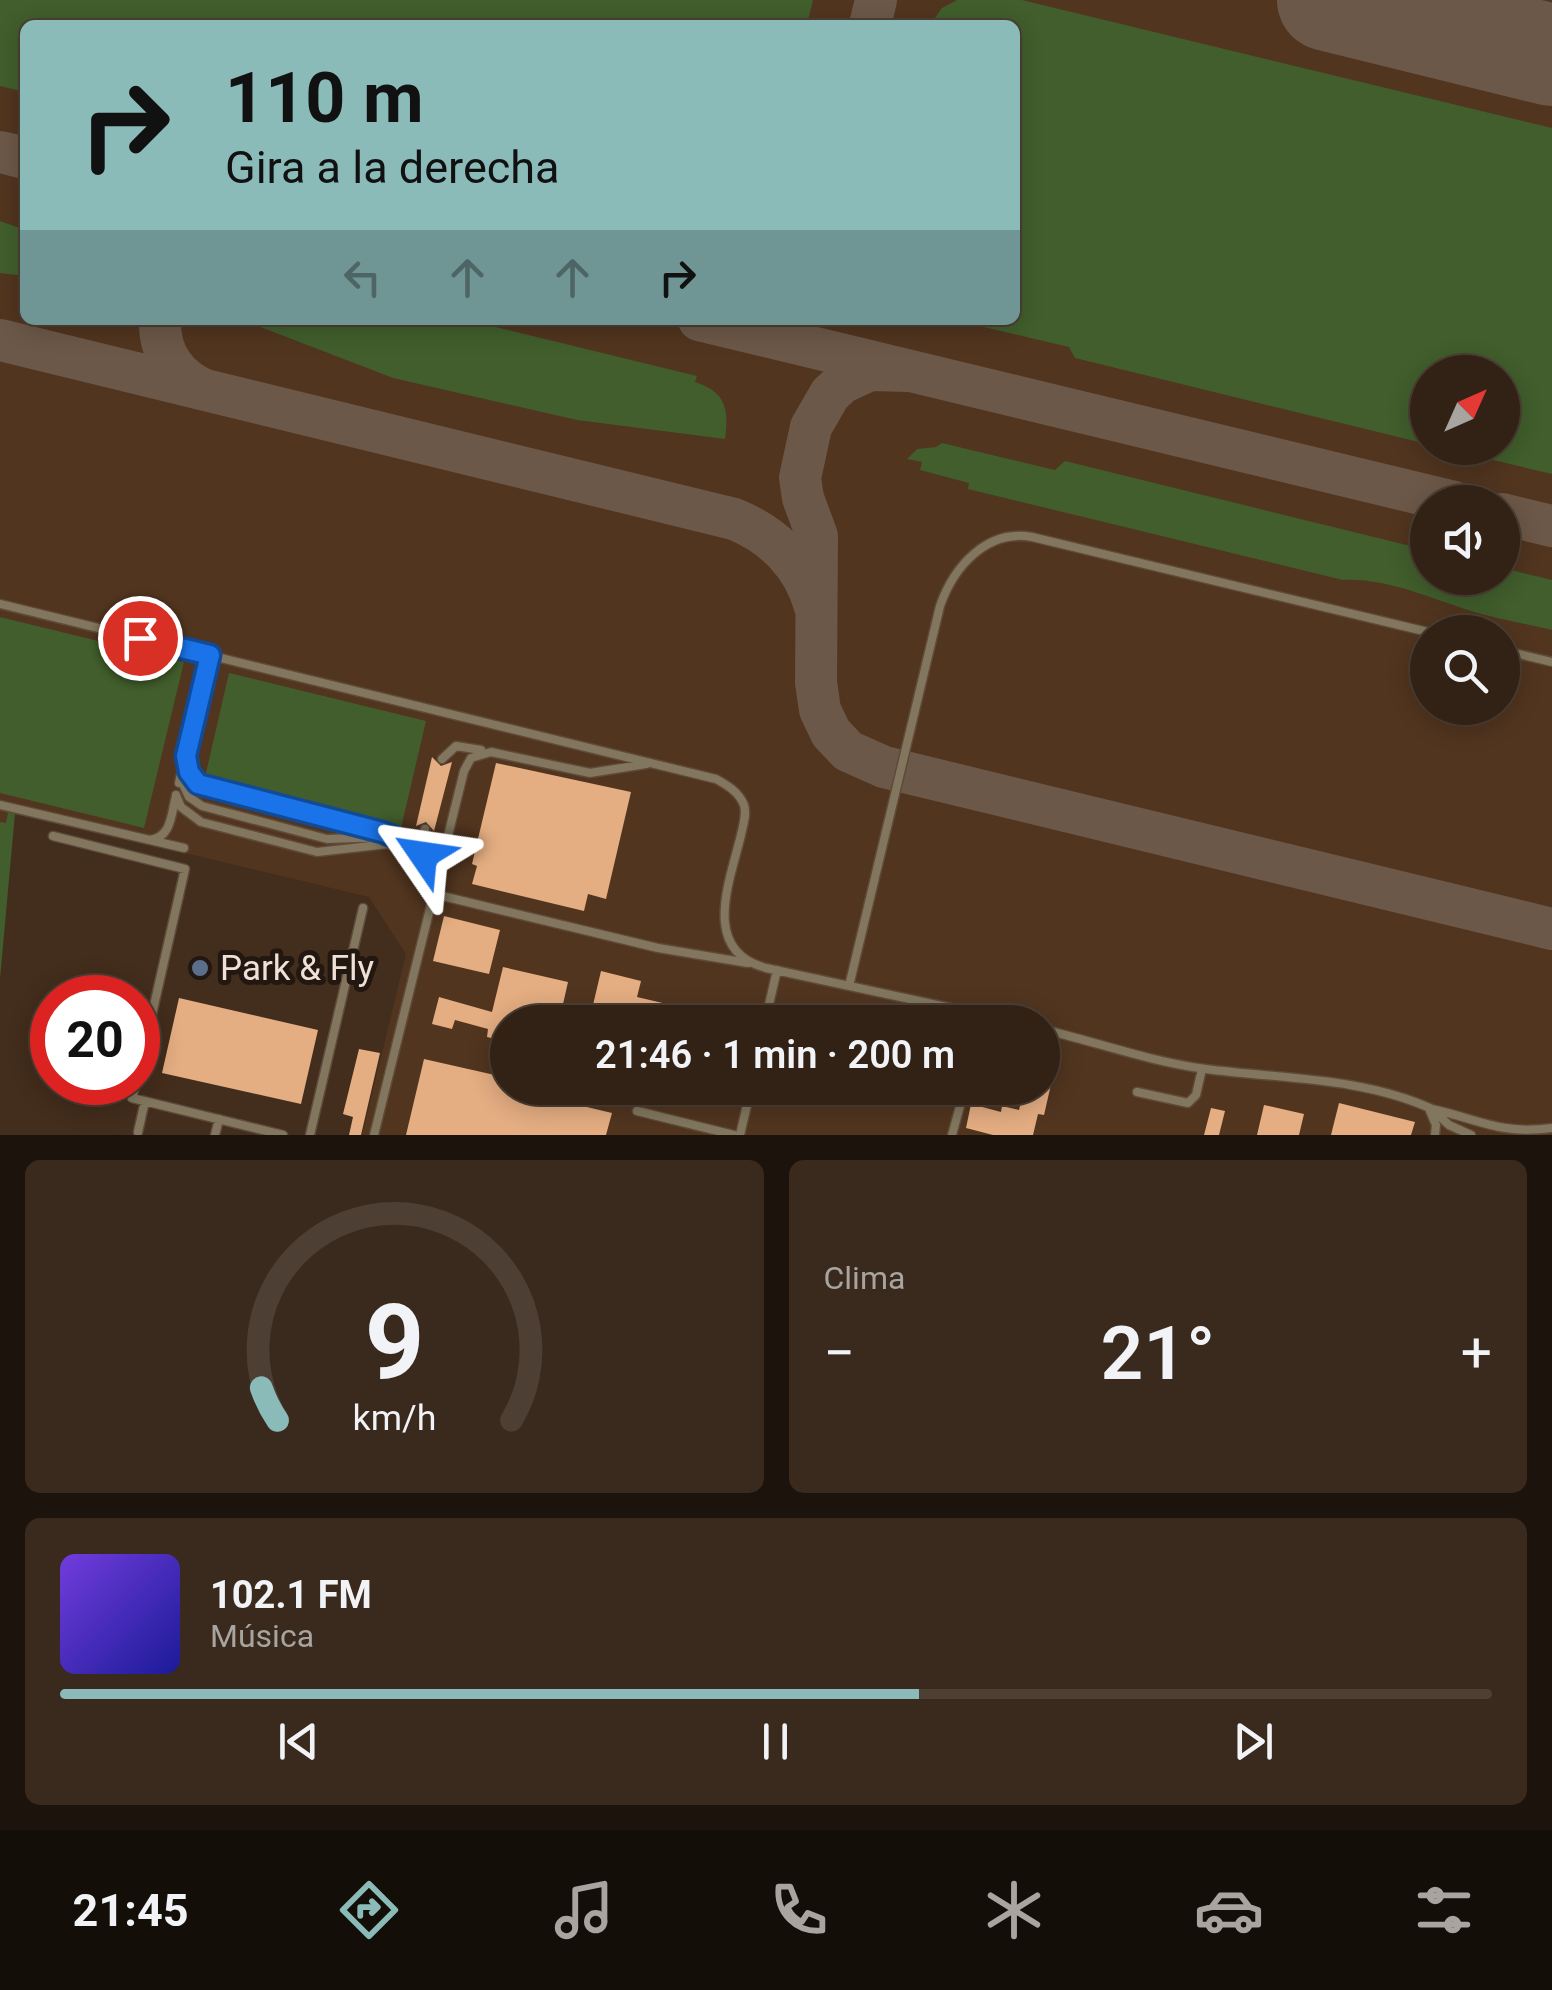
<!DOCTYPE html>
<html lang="es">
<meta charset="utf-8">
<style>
body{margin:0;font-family:Roboto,sans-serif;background:#3a2a1e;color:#f1f3f6;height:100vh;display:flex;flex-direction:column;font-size:38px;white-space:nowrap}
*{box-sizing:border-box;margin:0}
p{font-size:32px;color:#a8a4a0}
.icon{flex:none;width:55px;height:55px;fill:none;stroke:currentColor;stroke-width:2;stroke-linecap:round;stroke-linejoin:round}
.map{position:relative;height:1135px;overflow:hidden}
.sheet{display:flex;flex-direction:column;gap:25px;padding:25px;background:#1c130c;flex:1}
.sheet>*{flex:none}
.banner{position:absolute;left:20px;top:20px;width:1000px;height:305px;border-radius:15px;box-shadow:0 5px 25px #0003,0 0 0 2px #4d3f34;background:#8bbbb9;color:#111;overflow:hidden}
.needle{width:65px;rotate:45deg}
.buttons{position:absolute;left:1410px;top:355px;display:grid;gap:20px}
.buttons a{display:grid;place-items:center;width:110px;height:110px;border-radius:50%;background:#322215;box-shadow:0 5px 25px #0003,0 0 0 2px #4d3f34;font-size:50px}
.speed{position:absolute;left:30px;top:975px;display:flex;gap:20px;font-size:50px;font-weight:700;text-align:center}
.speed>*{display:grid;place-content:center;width:130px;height:130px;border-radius:50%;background:#322215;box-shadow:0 5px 25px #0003,0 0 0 2px #4d3f34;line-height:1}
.speed .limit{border:15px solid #d22;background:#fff;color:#111}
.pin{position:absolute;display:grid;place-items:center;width:85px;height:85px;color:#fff;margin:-42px;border:5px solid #fff;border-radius:50%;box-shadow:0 2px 10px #0007}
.me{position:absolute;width:110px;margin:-55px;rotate:302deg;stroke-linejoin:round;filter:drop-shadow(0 0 8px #0008)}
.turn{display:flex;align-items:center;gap:35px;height:210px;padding:0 40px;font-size:45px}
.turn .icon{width:130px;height:130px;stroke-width:2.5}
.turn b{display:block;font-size:70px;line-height:85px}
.lanes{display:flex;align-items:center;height:95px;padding:0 40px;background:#0003;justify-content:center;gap:50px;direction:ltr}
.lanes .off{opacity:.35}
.big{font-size:75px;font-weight:600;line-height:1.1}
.sheet .widget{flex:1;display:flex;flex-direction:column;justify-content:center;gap:15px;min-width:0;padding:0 35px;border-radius:15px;background:#3a2a1e}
.sheet .dial{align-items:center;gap:0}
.dial svg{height:260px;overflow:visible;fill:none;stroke:#4d3f34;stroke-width:7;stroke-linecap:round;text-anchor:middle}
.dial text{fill:#f1f3f6;stroke:none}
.song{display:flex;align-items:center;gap:30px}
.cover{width:120px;height:120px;border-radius:15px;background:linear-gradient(135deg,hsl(260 70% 55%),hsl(240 70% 35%))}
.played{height:10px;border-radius:5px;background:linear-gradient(90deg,#8bbbb9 60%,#4d3f34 60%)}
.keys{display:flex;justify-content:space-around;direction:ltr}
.heat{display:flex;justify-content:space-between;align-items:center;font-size:55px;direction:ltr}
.sheet .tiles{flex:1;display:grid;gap:25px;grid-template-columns:1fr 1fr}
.widget:last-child{grid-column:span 2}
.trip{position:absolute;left:490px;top:1005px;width:570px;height:100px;border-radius:50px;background:#322215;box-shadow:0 5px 25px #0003,0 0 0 2px #4d3f34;font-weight:600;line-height:100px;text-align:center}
.menu{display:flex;height:160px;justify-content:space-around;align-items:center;background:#140e08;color:#a8a4a0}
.menu .icon{width:70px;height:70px}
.menu .on{color:#8bbbb9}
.menu b{font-size:45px;color:#f1f3f6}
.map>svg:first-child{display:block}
.built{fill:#51351f;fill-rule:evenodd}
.green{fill:#415e2c}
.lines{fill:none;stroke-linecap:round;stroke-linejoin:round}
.taxiway{stroke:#6c5848;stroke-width:42}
.runway{stroke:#6c5848;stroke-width:102}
.building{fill:#e4ad82}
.service-casing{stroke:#5f4a3a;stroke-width:11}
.service{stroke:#82775e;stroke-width:8}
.route-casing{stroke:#114b97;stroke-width:25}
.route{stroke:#1a73e8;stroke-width:18}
.service-dot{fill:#5c6f8a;stroke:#221811;stroke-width:4}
.labels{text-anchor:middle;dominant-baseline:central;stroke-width:10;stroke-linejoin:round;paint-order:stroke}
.poi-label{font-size:35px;fill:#efe1d6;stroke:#221811;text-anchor:start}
</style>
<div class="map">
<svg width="1552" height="1135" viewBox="0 0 1552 1135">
<rect width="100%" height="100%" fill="#432d1c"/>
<path class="built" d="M0 0H1552V1135H362L406 954 369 897 14 812 0 967ZM25 25H1015V320H25ZM1428 372H1502V448H1428ZM1428 502H1502V578H1428ZM1428 632H1502V708H1428ZM508 1022H1042V1088H508Z"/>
<path class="green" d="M0 0H813L807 25H25V92L0 86Z
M957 0H1022L1552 128V474L1442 448H1502V372H1428L1427 444 1075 358 1069 347 954 320H1015V25H930L942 8Z
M0 221 25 230V276L0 273Z
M242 320H467L697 376 695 382C726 392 729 409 725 439L577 420 393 378Z
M942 443 1055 470 1065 461 1427 550 1428 578H1502L1503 568 1552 580V630C1526 624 1499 619 1474 612 1432 599 1388 578 1343 580L968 489 969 483 920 470 922 462 907 459 917 449 936 447Z
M0 617 184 662 144 828 0 793Z
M229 673 426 721 401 828 392 823 205 777Z
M8 812 15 813 0 979V822L6 823Z"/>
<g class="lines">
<path class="taxiway" d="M870 25 876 0
M0 152 25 158
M160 320C159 352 175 377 205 390
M699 320 1454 502
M0 340 734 519C774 535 804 565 815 607
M908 371 870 370 842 383 830 394 811 427 800 478 803 498 817 536 816 682 820 710 831 733 848 751 884 767 1552 929
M1502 514 1552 526"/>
<path class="runway" d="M1328 0 1552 55"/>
</g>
<path class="building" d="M432 757 441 766 452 762 434 831 426 822 416 826Z
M496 763 631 792 606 899 588 894 584 911 472 884 477 866 472 864Z
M444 916 500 930 489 974 433 961Z
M503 967 568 982 559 1022H508V1042L487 1037 488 1029 455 1020 452 1029 432 1024 439 997 492 1012Z
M601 971 641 981 637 997 701 1012 699 1022H596L600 1007 593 1005Z
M179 998 318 1030 301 1104 162 1073Z
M359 1049 380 1053 361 1135H349L353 1117 343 1114Z
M1042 1050 1058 1054 1044 1115 1038 1114 1033 1135H993L966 1128 971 1104 1001 1112 1002 1106 1019 1110 1024 1088H1042Z
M424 1059 508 1078V1088H529L571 1098 570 1103 612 1113 606 1135H406Z
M1339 1103 1415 1122 1411 1135H1331Z
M1264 1105 1304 1114 1299 1135H1257Z
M1211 1108 1225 1111 1219 1135H1204Z"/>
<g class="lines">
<defs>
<path id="service" d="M0 604 716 779C727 785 739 792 744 805 747 815 743 825 741 835 730 881 700 951 766 968L1016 1022
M1502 650 1552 662
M186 756 189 773 205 789 401 840C420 853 433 870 434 894L658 948 748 963
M442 759 456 746 481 750
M180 778 189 797 202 806 327 839 387 837
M179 783 210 655
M176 795 181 807 201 822 317 852 388 844 410 849
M0 805 184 848
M53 836 185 869 138 1076
M150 840C172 837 171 814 176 796
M424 858 425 829
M849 986 940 606C954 566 987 529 1032 537L1428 632
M765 1022 777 970
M1042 1029C1096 1042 1152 1062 1206 1069 1281 1079 1362 1077 1432 1109
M136 1082 132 1098 283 1135
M1137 1092 1188 1103 1196 1095 1202 1069
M637 1111 734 1135
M1430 1111 1436 1125 1435 1135
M138 1132 145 1101
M215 1135 219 1119
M310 1135 363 908
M374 1135 464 771 471 758 491 752 590 773 646 764
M740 1135 751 1088
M952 1135 965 1088
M1471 1135 1449 1125 1432 1109C1478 1119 1500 1135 1552 1128"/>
</defs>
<use href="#service" class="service-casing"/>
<use href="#service" class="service"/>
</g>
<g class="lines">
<defs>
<path id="route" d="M140 638 210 655 186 756 189 772 198 784 382 832 406 842 425 862 423 855"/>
</defs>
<use href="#route" class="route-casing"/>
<use href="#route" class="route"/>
</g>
<circle class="service-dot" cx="200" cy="968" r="10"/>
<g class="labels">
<g class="poi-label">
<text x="220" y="968">Park &amp; Fly</text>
</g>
</g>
</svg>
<div class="buttons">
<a><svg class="needle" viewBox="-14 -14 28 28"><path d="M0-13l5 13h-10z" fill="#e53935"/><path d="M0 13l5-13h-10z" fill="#a8a4a0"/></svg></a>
<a><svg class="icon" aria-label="sound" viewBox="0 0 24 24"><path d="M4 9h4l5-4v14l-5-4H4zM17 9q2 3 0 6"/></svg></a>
<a><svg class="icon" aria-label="search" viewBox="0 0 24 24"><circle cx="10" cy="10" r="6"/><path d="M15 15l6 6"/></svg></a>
</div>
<div class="speed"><div class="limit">20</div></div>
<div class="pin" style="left:140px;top:638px;background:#d93025"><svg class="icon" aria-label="arrive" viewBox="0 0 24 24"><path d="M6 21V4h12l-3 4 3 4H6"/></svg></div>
<svg class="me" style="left:423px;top:855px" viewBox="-20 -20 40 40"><path d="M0-17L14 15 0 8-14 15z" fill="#1a73e8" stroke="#fff" stroke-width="4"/></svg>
<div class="trip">21:46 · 1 min · 200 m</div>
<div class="banner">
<div class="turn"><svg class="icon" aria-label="right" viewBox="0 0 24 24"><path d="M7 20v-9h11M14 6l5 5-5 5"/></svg><div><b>110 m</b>Gira a la derecha</div></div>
<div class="lanes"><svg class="icon off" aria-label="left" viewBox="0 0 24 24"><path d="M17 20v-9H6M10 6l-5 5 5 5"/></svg><svg class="icon off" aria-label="ahead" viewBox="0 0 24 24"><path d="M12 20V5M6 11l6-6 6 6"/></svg><svg class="icon off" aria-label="ahead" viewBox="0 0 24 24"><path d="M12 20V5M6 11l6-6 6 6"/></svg><svg class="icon" aria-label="right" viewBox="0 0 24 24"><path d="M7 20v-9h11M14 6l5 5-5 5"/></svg></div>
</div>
</div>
<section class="sheet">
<div class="tiles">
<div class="widget dial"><svg viewBox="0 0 100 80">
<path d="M14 69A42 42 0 1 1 86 69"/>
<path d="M14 69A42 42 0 0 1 9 59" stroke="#8bbbb9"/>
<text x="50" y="56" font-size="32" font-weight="700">9</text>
<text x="50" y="72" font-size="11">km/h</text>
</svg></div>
<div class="widget"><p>Clima</p>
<div class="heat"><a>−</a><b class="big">21°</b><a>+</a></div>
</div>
<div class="widget">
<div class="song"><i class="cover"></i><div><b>102.1 FM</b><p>Música</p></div></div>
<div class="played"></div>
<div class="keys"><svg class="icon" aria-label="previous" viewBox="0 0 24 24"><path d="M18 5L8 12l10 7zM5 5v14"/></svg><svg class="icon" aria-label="pause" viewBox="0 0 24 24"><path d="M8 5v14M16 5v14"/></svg><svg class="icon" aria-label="next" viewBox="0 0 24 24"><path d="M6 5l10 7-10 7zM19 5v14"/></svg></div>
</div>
</div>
</section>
<nav class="menu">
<b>21:45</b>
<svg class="icon on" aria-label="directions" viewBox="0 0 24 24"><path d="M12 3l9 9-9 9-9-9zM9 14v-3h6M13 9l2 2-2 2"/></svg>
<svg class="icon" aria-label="music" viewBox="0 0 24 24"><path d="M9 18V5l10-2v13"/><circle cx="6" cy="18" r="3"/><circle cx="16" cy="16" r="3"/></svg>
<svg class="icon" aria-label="phone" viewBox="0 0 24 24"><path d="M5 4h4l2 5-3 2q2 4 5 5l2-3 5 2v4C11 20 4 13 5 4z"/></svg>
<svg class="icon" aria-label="climate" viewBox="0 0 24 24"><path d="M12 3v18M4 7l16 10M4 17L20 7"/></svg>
<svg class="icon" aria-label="car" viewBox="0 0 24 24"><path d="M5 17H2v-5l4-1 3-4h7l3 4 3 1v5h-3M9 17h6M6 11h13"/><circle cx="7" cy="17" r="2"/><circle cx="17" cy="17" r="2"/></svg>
<svg class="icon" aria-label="filters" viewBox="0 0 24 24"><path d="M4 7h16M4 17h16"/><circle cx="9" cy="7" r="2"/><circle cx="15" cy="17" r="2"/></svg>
</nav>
